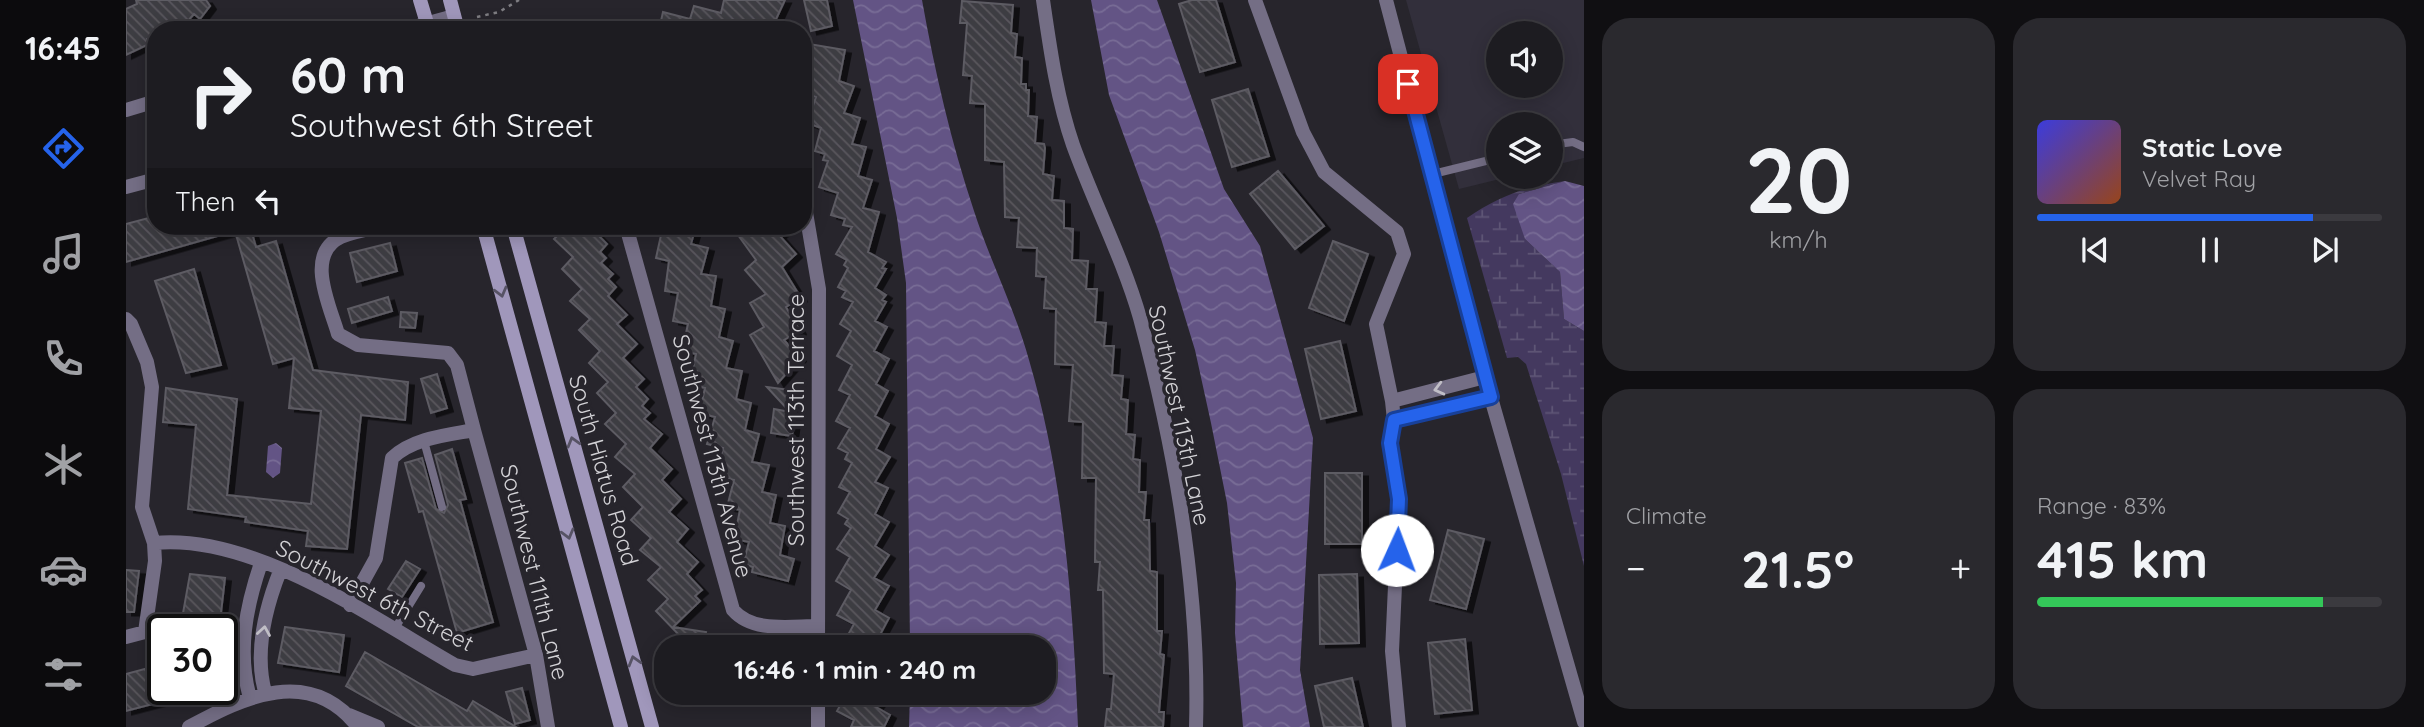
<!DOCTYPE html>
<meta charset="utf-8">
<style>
body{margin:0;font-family:Quicksand,sans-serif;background:#2a292e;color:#f1f3f6;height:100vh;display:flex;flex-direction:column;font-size:26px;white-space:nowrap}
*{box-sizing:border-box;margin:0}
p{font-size:23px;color:#a0a1a5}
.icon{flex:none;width:38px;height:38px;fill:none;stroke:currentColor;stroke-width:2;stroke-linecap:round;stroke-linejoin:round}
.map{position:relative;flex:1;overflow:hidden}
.details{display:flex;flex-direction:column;gap:18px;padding:18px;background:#100f12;width:840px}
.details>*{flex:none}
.guide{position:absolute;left:21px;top:21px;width:665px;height:214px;border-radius:28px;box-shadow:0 4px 18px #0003,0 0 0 2px #3b3a3f;background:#1d1c21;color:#f1f3f6;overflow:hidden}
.fabs{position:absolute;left:1360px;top:21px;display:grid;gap:14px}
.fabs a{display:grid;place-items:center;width:77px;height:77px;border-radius:50%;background:#1d1c21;box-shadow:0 4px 18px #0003,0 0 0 2px #3b3a3f;font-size:35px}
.speed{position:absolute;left:21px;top:614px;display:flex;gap:14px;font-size:35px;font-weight:700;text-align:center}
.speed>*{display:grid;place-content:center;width:91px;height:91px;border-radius:50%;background:#1d1c21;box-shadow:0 4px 18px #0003,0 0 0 2px #3b3a3f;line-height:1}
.speed .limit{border:4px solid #111;border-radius:10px;background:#fff;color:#111}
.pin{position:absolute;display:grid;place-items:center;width:60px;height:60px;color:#fff;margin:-30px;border-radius:14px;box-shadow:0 4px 10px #0006}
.me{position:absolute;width:77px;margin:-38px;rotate:2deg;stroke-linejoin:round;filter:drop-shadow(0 0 5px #0008)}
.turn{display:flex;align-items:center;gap:24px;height:147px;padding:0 28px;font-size:32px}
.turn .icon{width:91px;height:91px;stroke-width:2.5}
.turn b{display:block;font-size:49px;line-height:60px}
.then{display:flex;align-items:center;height:66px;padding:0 28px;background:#0003;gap:14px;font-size:26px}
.big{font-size:52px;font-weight:800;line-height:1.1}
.details .widget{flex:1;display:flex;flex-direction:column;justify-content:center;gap:10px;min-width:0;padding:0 24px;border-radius:28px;background:#2a292e}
.details .dial{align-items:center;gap:0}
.dial b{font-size:91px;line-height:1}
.song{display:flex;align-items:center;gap:21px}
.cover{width:84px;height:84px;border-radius:10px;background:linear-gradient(135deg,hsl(240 70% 55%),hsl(20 70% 35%))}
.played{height:7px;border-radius:4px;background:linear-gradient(90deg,#2563eb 80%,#3b3a3f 80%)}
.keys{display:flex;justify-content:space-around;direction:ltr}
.heat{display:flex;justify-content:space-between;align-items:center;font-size:38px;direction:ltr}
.charge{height:10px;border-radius:5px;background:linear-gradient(90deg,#34c759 83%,#3b3a3f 0)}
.details .tiles{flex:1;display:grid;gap:18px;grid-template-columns:repeat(2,1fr)}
.trip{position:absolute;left:528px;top:635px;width:402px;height:70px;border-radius:28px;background:#1d1c21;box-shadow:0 4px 18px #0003,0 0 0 2px #3b3a3f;font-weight:800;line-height:70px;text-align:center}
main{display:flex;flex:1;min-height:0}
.tabs{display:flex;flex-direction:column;width:126px;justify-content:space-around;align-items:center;background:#0c0b0d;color:#a0a1a5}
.tabs .icon{width:49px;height:49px}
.tabs .current{color:#2563eb}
.tabs b{font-size:32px;color:#f1f3f6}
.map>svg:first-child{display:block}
.built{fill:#322f3b;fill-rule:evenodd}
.wetland{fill:url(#wetland-marsh)}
.water{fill:url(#water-waves)}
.building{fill:url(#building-back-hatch);stroke:#5d5b63;stroke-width:2;filter:url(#shadow)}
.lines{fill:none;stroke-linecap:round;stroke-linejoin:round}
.path{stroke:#7f7e83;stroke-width:2.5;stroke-dasharray:3.5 5;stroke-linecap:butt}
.service{stroke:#746e85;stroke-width:8}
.minor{stroke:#746e85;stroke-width:14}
.tertiary{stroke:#746e85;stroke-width:14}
.secondary{stroke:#a097bb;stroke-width:14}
.oneway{stroke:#575365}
.oneway2{stroke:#c0bec6}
.route-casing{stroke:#184099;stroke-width:18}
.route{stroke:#2563eb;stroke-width:12}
.labels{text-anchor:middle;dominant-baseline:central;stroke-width:7;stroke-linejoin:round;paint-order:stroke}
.street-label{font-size:23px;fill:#d3d2d6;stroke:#27252c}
</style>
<main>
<nav class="tabs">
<b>16:45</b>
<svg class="icon current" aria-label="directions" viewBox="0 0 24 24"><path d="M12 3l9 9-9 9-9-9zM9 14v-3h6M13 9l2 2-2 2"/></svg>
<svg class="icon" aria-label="music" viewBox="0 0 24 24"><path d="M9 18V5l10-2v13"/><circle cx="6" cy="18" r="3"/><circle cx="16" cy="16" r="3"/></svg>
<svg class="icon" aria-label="phone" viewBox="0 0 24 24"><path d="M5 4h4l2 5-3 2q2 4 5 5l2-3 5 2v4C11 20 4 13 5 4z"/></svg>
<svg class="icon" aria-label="climate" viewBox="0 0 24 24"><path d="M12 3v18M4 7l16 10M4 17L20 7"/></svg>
<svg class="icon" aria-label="car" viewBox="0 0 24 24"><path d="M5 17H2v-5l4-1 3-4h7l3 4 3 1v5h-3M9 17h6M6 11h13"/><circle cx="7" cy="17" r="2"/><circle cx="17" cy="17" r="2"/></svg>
<svg class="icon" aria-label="filters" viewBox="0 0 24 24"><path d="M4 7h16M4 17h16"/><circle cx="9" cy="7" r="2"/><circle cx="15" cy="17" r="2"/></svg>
</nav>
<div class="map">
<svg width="1458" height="727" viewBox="0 0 1458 727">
<defs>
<pattern id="wetland-marsh" width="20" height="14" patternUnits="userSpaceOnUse" patternTransform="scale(1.75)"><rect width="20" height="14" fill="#44395f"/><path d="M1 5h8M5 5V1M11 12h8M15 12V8" fill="none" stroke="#5e5575"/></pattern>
<pattern id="water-waves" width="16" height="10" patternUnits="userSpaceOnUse" patternTransform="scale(1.75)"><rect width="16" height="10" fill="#635485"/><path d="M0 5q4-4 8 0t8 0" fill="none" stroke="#786c96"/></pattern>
<pattern id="building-back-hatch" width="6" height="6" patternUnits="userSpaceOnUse" patternTransform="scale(1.75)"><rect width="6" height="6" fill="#3e3c43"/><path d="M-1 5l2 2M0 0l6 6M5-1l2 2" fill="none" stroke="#59575d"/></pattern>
<filter id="shadow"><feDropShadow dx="6" dy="3.5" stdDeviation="0" flood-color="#0009"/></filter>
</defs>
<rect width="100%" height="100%" fill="#27252c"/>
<path class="built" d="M1280 0H1458V158L1425 166 1424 124H1372V177H1382L1333 189ZM1372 33H1424V86H1372Z"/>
<path class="wetland" d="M1439 181 1393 194 1399 239 1434 272 1438 319 1458 331V566L1435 474 1400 364 1392 357 1381 358 1341 218C1375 195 1399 187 1439 181Z"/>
<path class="water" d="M727 0H796C809 72 825 142 848 211 864 261 889 309 903 360 938 479 947 604 952 727H783L784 693H919V648L784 647 780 283 771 218Z
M965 0H1031L1098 189 1134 246 1187 438 1174 670 1184 727H1117L1109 633 1110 583 1101 503 1085 423 1069 350 1033 232 983 95Z
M1439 181 1458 186V331L1438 319 1434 272 1399 239 1387 204 1393 194Z
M150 443 156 448 154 473 147 478 140 472 142 446Z"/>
<path class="building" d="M10 0H80L84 6 74 19 68 14 54 30H30V35L21 39 23 44 0 55V9L11 4Z
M598 0H659L645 30H533L537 12 564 19 568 6 595 13Z
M678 0H701L706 26 685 31Z
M1066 0H1090L1109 62 1074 72 1053 4Z
M836 1 887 5 885 33 891 34 889 57 896 58 895 84H900V90H903L902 116 911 117 909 143 918 144 919 148 917 174 928 176 926 200 938 201V228L947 229 946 260 962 261 960 289H971L969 322 980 323 978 346H988L986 375 997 376 995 399 1002 400 1000 434 1009 435 1007 459 1014 460 1013 492H1020L1018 520H1023L1024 571 1031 572V631H1036L1034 654 1038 655 1033 712H1038L1037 727H979L981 709H985L988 674 978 673 977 590H972L974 562H969L970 478H956L957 422 943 421 947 365 929 364 930 309 918 308 920 277 910 276 911 248 891 247 893 218 879 217 878 162 859 160V104L844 103 846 76 837 75 841 23H834Z
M677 43 719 50 713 81 728 86 718 113 734 118 726 144 740 147 732 176 746 180 737 208 753 212 742 252 760 262 756 268 760 269 749 288 760 295 756 300 760 302 749 321 761 327 748 351 763 359 750 384 762 391 749 416 763 424 750 449 764 457 749 482 762 488 749 514 763 522 749 546 763 555 748 578 763 586 749 610 763 618 747 648H715L728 624 711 615 725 590 710 581 724 557 711 549 725 528 719 524 722 519 712 513 724 492 713 487 726 463 719 459 722 453 712 448 724 428 710 421 724 395 713 390 726 365 711 356 725 331 714 324 727 302 716 297 720 291 712 287 722 268 718 265 721 260 710 254 726 227 717 225 719 219 705 215 712 193 693 187 702 161 697 160 699 154 689 151 695 128 681 123 690 97 677 92 683 68 678 67Z
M1122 89 1143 156 1106 167 1086 100Z
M1152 171 1198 226 1169 249 1124 194Z
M30 216V226H124L130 247 150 241 187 370 282 382 279 420 235 415 221 549 180 546 182 531 119 522 120 517 62 509 70 425 37 422 40 388 111 399 101 495 185 504 195 411 163 408 168 358 147 364 109 231 0 262V224Z
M441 226H463L481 244 474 252 480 258 475 263 487 274 482 279 490 287 482 296 501 315 491 324 511 344 497 358 518 379 510 387 522 399 516 406 524 413 518 419 536 434 524 448 546 469 536 480 555 499 543 512 562 529 551 542 572 562 561 574 576 590 569 596 574 601 547 627 580 632 577 648H554L556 638 530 611 542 599 522 580 535 567 514 550 525 538 505 520 517 507 497 487 509 474 489 457 500 444 479 424 490 413 471 393 482 382 463 363 474 351 453 330 464 319 444 301 456 289 436 269 447 257 428 239Z
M537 226H570L565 244 582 248 575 274 590 276 585 306 599 309 593 337 607 341 600 368 616 371 610 399 625 403 619 430 633 434 626 462 643 465 636 492 650 495 644 523 659 526 654 555 668 559 662 581 626 572 627 567 617 564 623 542 608 539 614 510 601 507 608 480 590 476 597 448 581 444 589 417 573 413 579 388 574 387 576 380 565 378 570 354 556 351 562 324 547 321 552 293 539 291 543 261 530 258Z
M625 226H666L653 235 670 254 656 267 675 298 660 307 674 331 658 340 674 358 652 383 624 335 638 327 624 303 640 294 619 270 630 260 612 235Z
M1207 241 1242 254 1218 321 1183 308Z
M264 243 271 271 231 282 224 253Z
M68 269 95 365 60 373 29 281Z
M262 297 266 311 226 323 222 309Z
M275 312 291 313 289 328 274 327Z
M1214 341 1230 411 1195 419 1179 349Z
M311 374 321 408 305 413 295 379Z
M641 387 672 391 666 436 645 433 648 409 664 412Z
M326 449 340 499 334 500 367 622 331 633 297 511 293 512 279 463 296 458 310 509 318 513 322 505 309 455Z
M1199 473H1236V544H1199Z
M1322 530 1358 539 1340 609 1304 600Z
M280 561 294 569 276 597 262 589Z
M0 570 13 571 8 612H0Z
M64 574 99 578 93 630H54Z
M1231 574 1233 643 1194 644 1193 575Z
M159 627 218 635 213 672 152 663Z
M1339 639 1346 710 1309 714 1302 643Z
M239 652 341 711 347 701 390 727H292L220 686Z
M37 664V690H64L65 694 0 711V674Z
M1226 678 1237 727H1198L1189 686Z
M396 688 404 720 389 724 380 692Z
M721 693H760L750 707 764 715 758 727H725L728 720 711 711Z"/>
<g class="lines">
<path class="path" d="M351 17 373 12 393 0"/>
<path class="service" d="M1424 145 1447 142 1458 147
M1307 174 1372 158
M298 441 316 507
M268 630 295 586"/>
<path class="minor" d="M917 0C924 48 931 99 947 145 968 203 997 259 1014 318 1049 449 1074 591 1070 727
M1129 0 1177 132 1198 172 1271 232 1278 254 1250 324 1266 401 1268 420 1264 443 1273 499 1266 651 1273 727
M277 30 328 16
M0 110 30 101
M0 187 30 179
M677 195 693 289 692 648
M500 226 607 610C627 633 664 626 692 626
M0 319 5 324 21 362 26 387 16 507 28 543 29 561 19 632 0 637
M1266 401 1359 377
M1268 420 1365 397
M348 430 410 655 422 727
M28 543C127 533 245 617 329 665L347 669 410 655
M224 605 250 558 266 458C287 438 321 435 348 430L331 365 322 353 232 345 212 334C204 306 178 254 215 237 228 231 245 229 259 226
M139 692C128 652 139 609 154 571
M124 698C111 652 120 607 135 563
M223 715 252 727
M63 727C118 697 184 665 232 727
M692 727V693"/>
<path class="tertiary" d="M1260 0 1359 377 1458 722"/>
<path class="secondary" d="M294 0 303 30
M324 0 332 30
M357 226 495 727
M387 226 526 727"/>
</g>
<defs><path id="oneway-chevron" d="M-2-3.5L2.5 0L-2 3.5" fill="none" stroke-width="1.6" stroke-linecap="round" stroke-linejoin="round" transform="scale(1.75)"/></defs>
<g class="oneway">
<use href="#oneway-chevron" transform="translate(375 292) rotate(75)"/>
<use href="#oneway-chevron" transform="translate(447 442) rotate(-106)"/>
<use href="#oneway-chevron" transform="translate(442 534) rotate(75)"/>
<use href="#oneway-chevron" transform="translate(508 661) rotate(-106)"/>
</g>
<g class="oneway2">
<use href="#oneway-chevron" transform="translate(1313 389) rotate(166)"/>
<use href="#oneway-chevron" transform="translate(138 631) rotate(-81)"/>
</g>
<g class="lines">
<defs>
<path id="route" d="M1271 550 1273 499 1264 443 1268 420 1365 397 1282 84"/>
</defs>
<use href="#route" class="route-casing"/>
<use href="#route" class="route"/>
</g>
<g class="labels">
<g class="street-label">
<text transform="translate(1054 415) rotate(78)">Southwest 113th Lane</text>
<text transform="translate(669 420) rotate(-90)">Southwest 113th Terrace</text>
<text transform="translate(587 456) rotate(75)">Southwest 113th Avenue</text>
<text transform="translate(478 470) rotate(74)">South Hiatus Road</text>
<text transform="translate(409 572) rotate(76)">Southwest 111th Lane</text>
<text transform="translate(249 595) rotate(27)">Southwest 6th Street</text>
</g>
</g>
</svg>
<div class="fabs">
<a><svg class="icon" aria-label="sound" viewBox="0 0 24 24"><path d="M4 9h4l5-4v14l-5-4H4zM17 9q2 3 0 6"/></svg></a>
<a><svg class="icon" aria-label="layers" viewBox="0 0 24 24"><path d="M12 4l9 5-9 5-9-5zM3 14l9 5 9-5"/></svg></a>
</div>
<div class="speed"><div class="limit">30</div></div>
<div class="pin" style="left:1282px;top:84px;background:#d93025"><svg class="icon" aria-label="arrive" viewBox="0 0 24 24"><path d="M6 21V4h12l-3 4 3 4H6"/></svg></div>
<svg class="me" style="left:1271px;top:550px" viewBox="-20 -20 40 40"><circle r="19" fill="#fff"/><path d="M0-13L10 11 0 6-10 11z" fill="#2563eb"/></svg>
<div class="trip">16:46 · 1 min · 240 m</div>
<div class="guide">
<div class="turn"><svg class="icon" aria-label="right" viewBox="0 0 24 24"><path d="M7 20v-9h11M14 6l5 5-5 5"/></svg><div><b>60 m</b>Southwest 6th Street</div></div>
<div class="then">Then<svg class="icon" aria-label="left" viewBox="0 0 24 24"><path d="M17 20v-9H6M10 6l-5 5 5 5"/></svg></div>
</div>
</div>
<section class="details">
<div class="tiles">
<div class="widget dial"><b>20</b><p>km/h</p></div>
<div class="widget">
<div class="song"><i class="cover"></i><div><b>Static Love</b><p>Velvet Ray</p></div></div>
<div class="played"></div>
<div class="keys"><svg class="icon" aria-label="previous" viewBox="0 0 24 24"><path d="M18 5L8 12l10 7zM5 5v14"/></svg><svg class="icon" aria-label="pause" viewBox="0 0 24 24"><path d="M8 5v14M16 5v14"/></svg><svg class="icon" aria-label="next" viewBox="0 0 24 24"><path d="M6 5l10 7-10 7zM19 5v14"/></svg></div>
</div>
<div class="widget"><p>Climate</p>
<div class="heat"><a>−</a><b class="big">21.5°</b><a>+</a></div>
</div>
<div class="widget"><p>Range · 83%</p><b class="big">415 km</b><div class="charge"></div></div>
</div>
</section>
</main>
